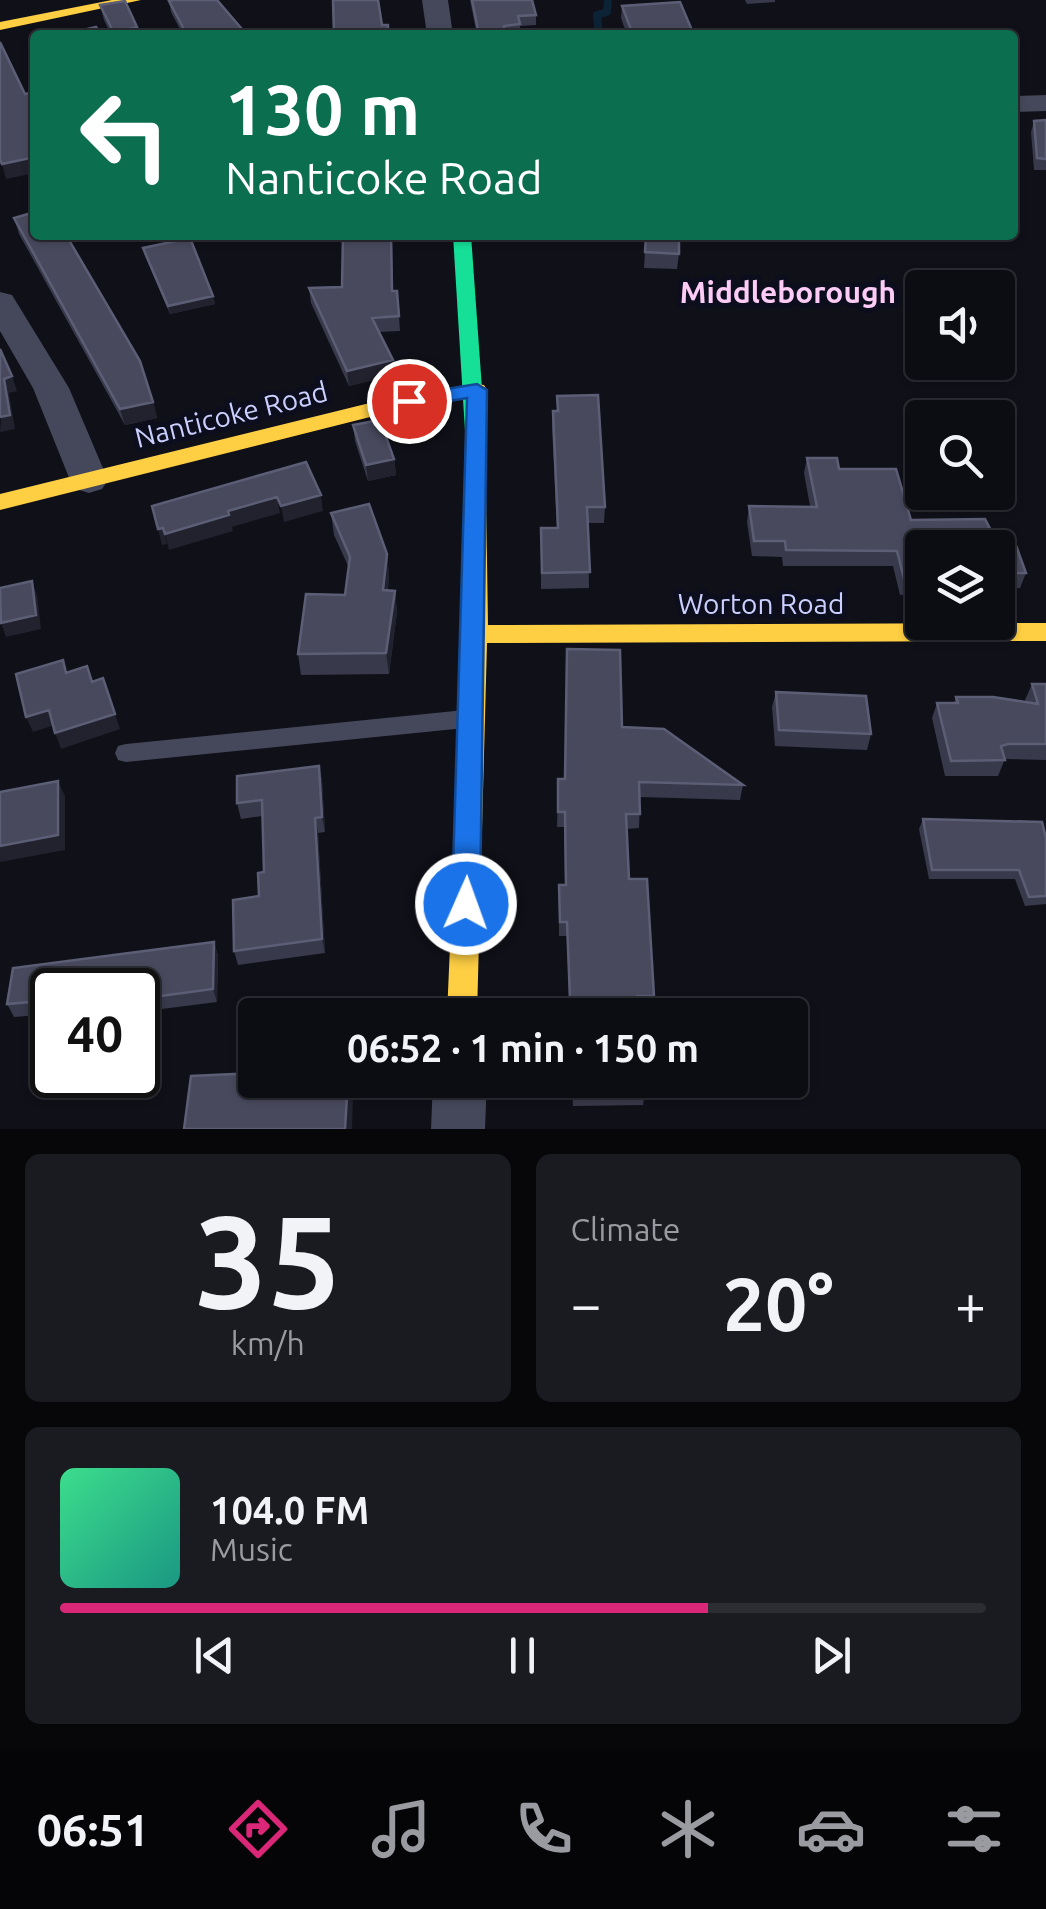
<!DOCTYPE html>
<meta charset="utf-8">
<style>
body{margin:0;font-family:Ubuntu,sans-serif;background:#1a1a21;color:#f1f3f6;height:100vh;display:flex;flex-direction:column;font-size:38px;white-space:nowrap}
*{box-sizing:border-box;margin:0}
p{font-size:32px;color:#9a9ba0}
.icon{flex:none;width:55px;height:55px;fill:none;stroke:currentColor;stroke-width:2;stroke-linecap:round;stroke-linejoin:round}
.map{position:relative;height:1129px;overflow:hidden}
.panel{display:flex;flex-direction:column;gap:25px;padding:25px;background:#07070a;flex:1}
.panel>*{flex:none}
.banner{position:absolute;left:30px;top:30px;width:988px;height:210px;border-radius:10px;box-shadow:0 2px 8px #0004,0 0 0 2px #2c2c33;background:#0b6e4f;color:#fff;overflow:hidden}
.fabs{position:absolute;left:905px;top:270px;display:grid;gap:20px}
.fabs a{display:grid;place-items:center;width:110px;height:110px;border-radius:10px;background:#0c0c13;box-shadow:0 2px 8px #0004,0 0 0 2px #2c2c33;font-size:50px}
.speed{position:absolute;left:30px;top:968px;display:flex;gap:20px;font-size:50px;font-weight:700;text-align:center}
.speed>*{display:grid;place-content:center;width:130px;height:130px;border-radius:50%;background:#0c0c13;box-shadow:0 2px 8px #0004,0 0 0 2px #2c2c33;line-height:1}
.speed .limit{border:5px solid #111;border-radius:15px;background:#fff;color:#111}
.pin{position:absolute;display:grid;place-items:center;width:85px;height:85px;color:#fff;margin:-42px;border:5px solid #fff;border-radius:50%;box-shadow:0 2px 10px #0007}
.me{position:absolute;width:110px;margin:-55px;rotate:2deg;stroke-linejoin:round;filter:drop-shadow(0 0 8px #0008)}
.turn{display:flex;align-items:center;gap:35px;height:210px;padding:0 30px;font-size:45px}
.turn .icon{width:130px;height:130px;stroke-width:2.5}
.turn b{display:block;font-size:70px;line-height:85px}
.big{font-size:75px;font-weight:700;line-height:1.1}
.panel .card{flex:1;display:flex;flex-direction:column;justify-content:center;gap:15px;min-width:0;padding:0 35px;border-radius:15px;background:#1a1a21}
.panel .dial{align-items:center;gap:0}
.dial b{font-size:130px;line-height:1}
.song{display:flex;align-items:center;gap:30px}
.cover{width:120px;height:120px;border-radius:15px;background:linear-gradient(135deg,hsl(150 70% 55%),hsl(170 70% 35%))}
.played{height:10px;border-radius:5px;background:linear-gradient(90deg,#db2777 70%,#2c2c33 70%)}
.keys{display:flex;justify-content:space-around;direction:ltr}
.heat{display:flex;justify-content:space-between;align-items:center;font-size:55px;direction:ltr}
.panel .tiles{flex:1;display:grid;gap:25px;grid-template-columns:1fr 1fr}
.card:last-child{grid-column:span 2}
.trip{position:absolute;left:238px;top:998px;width:570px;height:100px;border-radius:10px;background:#0c0c13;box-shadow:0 2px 8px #0004,0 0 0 2px #2c2c33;font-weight:700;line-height:100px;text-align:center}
.tabs{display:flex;height:160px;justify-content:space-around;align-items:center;background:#050508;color:#9a9ba0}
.tabs .icon{width:70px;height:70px}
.tabs .on{color:#db2777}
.tabs b{font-size:45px;color:#f1f3f6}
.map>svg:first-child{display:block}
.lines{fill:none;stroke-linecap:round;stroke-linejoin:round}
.stream{stroke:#0b2335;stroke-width:8}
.lane{fill:#45485a;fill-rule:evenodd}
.street{fill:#45485a;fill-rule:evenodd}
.fast{fill:#16e098;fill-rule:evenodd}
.slow{fill:#ffcf43;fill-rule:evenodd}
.wall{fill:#38394a}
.shaded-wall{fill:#21222e}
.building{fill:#48495d;stroke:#5c5e76;stroke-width:2.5}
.route{fill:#1a73e8;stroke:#114b97;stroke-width:2.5}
.labels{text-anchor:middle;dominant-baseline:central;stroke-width:10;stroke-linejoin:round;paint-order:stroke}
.street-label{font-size:28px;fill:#cacffd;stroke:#0c0d1d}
.neighbourhood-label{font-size:30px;font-weight:bold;fill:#fdccf6;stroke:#0c0d1d}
</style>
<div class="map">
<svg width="1046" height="1129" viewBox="0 0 1046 1129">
<rect width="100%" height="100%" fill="#101019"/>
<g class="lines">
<path class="stream" d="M599 35 597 15 607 12 608 0"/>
<path class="lane" d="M465 710 473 713 476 719 473 725 465 728 126 762 118 760 115 753 118 746 126 744Z"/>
<path class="street" d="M422 0H448L453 35H427Z
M1046 95V111L1012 112V96Z
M0 292 12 295 69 388 108 480 102 489 89 493 76 489 70 480 33 388 0 331Z
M433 1080H487L485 1129H431Z"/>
<path class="fast" d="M453 235H471L485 431 475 438 465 431Z"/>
<path class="slow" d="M112 0H141L0 30V22Z
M477 384 484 385 487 390 484 395 386 413 0 510V494L386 399Z
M475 424 485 431 488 625 1046 623V641L487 643 477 1015H447L464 625 465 431Z"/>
</g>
<path class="wall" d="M470 0H532L536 15V25L520 26V34L477 35Z
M745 0H775V2L747 4Z
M169 1 247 35H183L171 12Z
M100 5 137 27 139 35H111L104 20Z
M622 6 694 35H627L621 18Z
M1046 120V170H1034L1031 132 1034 121Z
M14 218 153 402 157 418 125 425 19 234Z
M328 235H392L393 291 399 316 400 331 379 332 394 375 349 386 311 303 309 288 342 287 343 237 328 238Z
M646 235 679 254 677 269 644 268Z
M143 248 213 296 215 304 170 314 145 256Z
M557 396 605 507 604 523H588L589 588 541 589V528H557L552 427 553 411H557Z
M353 425 394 459 396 475 368 481 355 441Z
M807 458 839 469 911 520 996 540 1026 573 1020 588 1001 589 999 594H998V548H922V594L900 595 893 566H783L782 557 752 556 747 522 749 506H810L804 473Z
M945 492H983L982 496 947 497Z
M331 513 387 554 389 576 388 590 395 591 397 612 389 674 301 675 298 654 345 595 349 568 334 535Z
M1032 684H1046V760L1005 759 998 776H945L932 718 937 703H954L956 697 1026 702 1025 700Z
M776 692 871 734 867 750 775 746 772 707Z
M622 727 743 785 740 800 640 797 639 828 627 829 629 879 654 996 652 1009H638L639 1015H561V999H569L567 936H559V885H565L564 827H557L558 794 565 779Z
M319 766 322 781 325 832 318 833 325 953 238 965 234 951 259 896 264 872 262 816 241 819 237 803Z
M923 819 1046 838V904L1025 906 1015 879H929L919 829Z
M214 942 218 956 217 1002 138 1012V990H52V1014L14 1017 7 1004 13 968Z
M572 1080H644L645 1092 643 1105 573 1106Z"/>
<path class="shaded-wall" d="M137 27 139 35H115L114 33Z
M35 157V173L6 179 2 164Z
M213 296 215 304 170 314 168 306Z
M393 360 394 375 349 386 347 371Z
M12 376 17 391 9 393 15 429 0 432 4 379Z
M153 402 157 418 125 425 120 409Z
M394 459 396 475 368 481 366 465Z
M321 495 323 511 284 522 281 506Z
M277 497 280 513 232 527 233 531 169 550 165 534 228 511Z
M163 528 167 544 162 545 158 529Z
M387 554 389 576 385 612 383 590Z
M32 581 37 595 41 629 6 637 1 623Z
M395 591 397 612 389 674 386 653Z
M103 678 120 729 61 749 55 733Z
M49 710 55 725 33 732 26 717Z
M319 766 322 781 325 832 322 817Z
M58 781 65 796V850L0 862V846Z
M315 818 318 833 325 953 322 939Z
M214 942 218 956 217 1002 213 989Z
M348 1080H350L353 1095 352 1129H345Z"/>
<path class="building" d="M173 0H217L247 35H187L169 1Z
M333 0H378L382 25H388V35H334Z
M472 0H532L536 15 518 16 520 24 504 26 506 35H479Z
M125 1 137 27 114 33 100 5Z
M680 2 694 35H633L622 6Z
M96 27 101 35H71L70 33Z
M0 42 25 94 35 92V157L2 164 0 160Z
M1046 120V159L1037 158 1034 121Z
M35 212V235H66L140 361 153 402 120 409 14 218Z
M343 235H391L392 291H397L399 316 372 318 393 360 347 371 309 288 342 287Z
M646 235H679V254L645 252Z
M190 238 213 296 168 306 143 248Z
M0 349 12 376 4 379 10 415 0 417Z
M598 395 605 507H587L590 572 542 573 541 528H558L553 411H558L557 396Z
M380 420 394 459 366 465 353 425Z
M807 458H837L839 469H896L911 520 985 519 996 540H1014L1026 573H1003L1005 578H998V548H922V579H904L897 551 786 550 785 541H754L749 506 817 507Z
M306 462 321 495 281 506 277 497 228 511 229 515 165 534 163 528 158 529 152 506Z
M369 504 387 554 383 590 395 591 386 653 298 654 306 594 345 595 350 557 331 513Z
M32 581 36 615 1 623 0 588Z
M567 649 620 650 622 727 664 729 743 785 639 782 640 814H626L629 879H647L654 996H637L639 1015H562L561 999H570L567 922H560L559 885H566L565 812H558V779H565Z
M63 660 66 673 87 666 92 682 103 678 115 714 55 733 49 710 26 717 16 674Z
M1032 684H1046V744H1008L1001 746 1005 760 951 761 937 703H958L956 697H993L1038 704Z
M776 692 866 696 871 734 779 730Z
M319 766 322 817 315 818 322 939 234 951 233 900 259 896 258 873 264 872 262 800 237 803V776Z
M58 781V835L0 846V792Z
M923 819 1042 822 1046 838V896L1029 897 1019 870H932Z
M214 942 213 989 138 999V990H52V1000L7 1004 13 968Z
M255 1073V1080H348L345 1129H184L191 1076Z
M573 1080H644L645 1092 574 1093Z"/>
<path class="route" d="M477 384 487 390 480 904 476 913 466 916 456 913 452 904 467 398 409 408 399 401 409 395Z"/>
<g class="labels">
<g class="street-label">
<text transform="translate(231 414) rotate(-14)">Nanticoke Road</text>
<text x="761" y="603">Worton Road</text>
</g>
<g class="neighbourhood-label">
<text x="788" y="292">Middleborough</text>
</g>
</g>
</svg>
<div class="fabs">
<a><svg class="icon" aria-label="sound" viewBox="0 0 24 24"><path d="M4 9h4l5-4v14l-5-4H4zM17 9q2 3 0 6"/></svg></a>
<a><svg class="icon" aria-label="search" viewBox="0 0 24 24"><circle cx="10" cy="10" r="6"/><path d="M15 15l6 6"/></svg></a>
<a><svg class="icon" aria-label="layers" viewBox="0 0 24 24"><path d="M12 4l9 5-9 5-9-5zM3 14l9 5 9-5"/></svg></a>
</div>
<div class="speed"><div class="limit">40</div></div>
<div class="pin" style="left:409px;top:401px;background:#d93025"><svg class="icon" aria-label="arrive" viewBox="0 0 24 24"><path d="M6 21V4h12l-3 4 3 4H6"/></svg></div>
<svg class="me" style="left:466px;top:904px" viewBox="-20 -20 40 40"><circle r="17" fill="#1a73e8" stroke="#fff" stroke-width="3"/><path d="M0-11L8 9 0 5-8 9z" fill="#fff"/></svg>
<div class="trip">06:52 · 1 min · 150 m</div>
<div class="banner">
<div class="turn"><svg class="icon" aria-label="left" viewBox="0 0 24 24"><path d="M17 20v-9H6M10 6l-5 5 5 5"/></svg><div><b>130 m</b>Nanticoke Road</div></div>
</div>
</div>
<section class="panel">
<div class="tiles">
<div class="card dial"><b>35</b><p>km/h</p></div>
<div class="card"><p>Climate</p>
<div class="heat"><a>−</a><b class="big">20°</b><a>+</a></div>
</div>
<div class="card">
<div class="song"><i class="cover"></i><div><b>104.0 FM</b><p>Music</p></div></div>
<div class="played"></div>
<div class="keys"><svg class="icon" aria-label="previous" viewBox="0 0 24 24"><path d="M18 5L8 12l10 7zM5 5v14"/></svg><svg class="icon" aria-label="pause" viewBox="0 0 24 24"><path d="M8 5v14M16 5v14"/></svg><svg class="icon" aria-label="next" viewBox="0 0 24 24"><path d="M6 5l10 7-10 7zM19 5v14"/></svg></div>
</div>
</div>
</section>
<nav class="tabs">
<b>06:51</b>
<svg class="icon on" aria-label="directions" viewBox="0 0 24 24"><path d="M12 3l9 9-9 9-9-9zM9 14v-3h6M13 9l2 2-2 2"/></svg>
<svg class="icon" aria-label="music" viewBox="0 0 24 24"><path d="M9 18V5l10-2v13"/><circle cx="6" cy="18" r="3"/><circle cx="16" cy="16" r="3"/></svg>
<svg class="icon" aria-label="phone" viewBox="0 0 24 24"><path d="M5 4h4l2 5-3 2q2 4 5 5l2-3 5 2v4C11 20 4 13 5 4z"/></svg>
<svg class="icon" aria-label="climate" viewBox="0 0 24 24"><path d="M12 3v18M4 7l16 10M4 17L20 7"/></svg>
<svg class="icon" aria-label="car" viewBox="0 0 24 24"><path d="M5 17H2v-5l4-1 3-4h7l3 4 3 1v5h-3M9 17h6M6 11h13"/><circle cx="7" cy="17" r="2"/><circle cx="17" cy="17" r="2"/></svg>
<svg class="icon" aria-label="filters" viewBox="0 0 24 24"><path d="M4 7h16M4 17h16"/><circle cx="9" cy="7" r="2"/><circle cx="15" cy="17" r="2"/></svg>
</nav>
